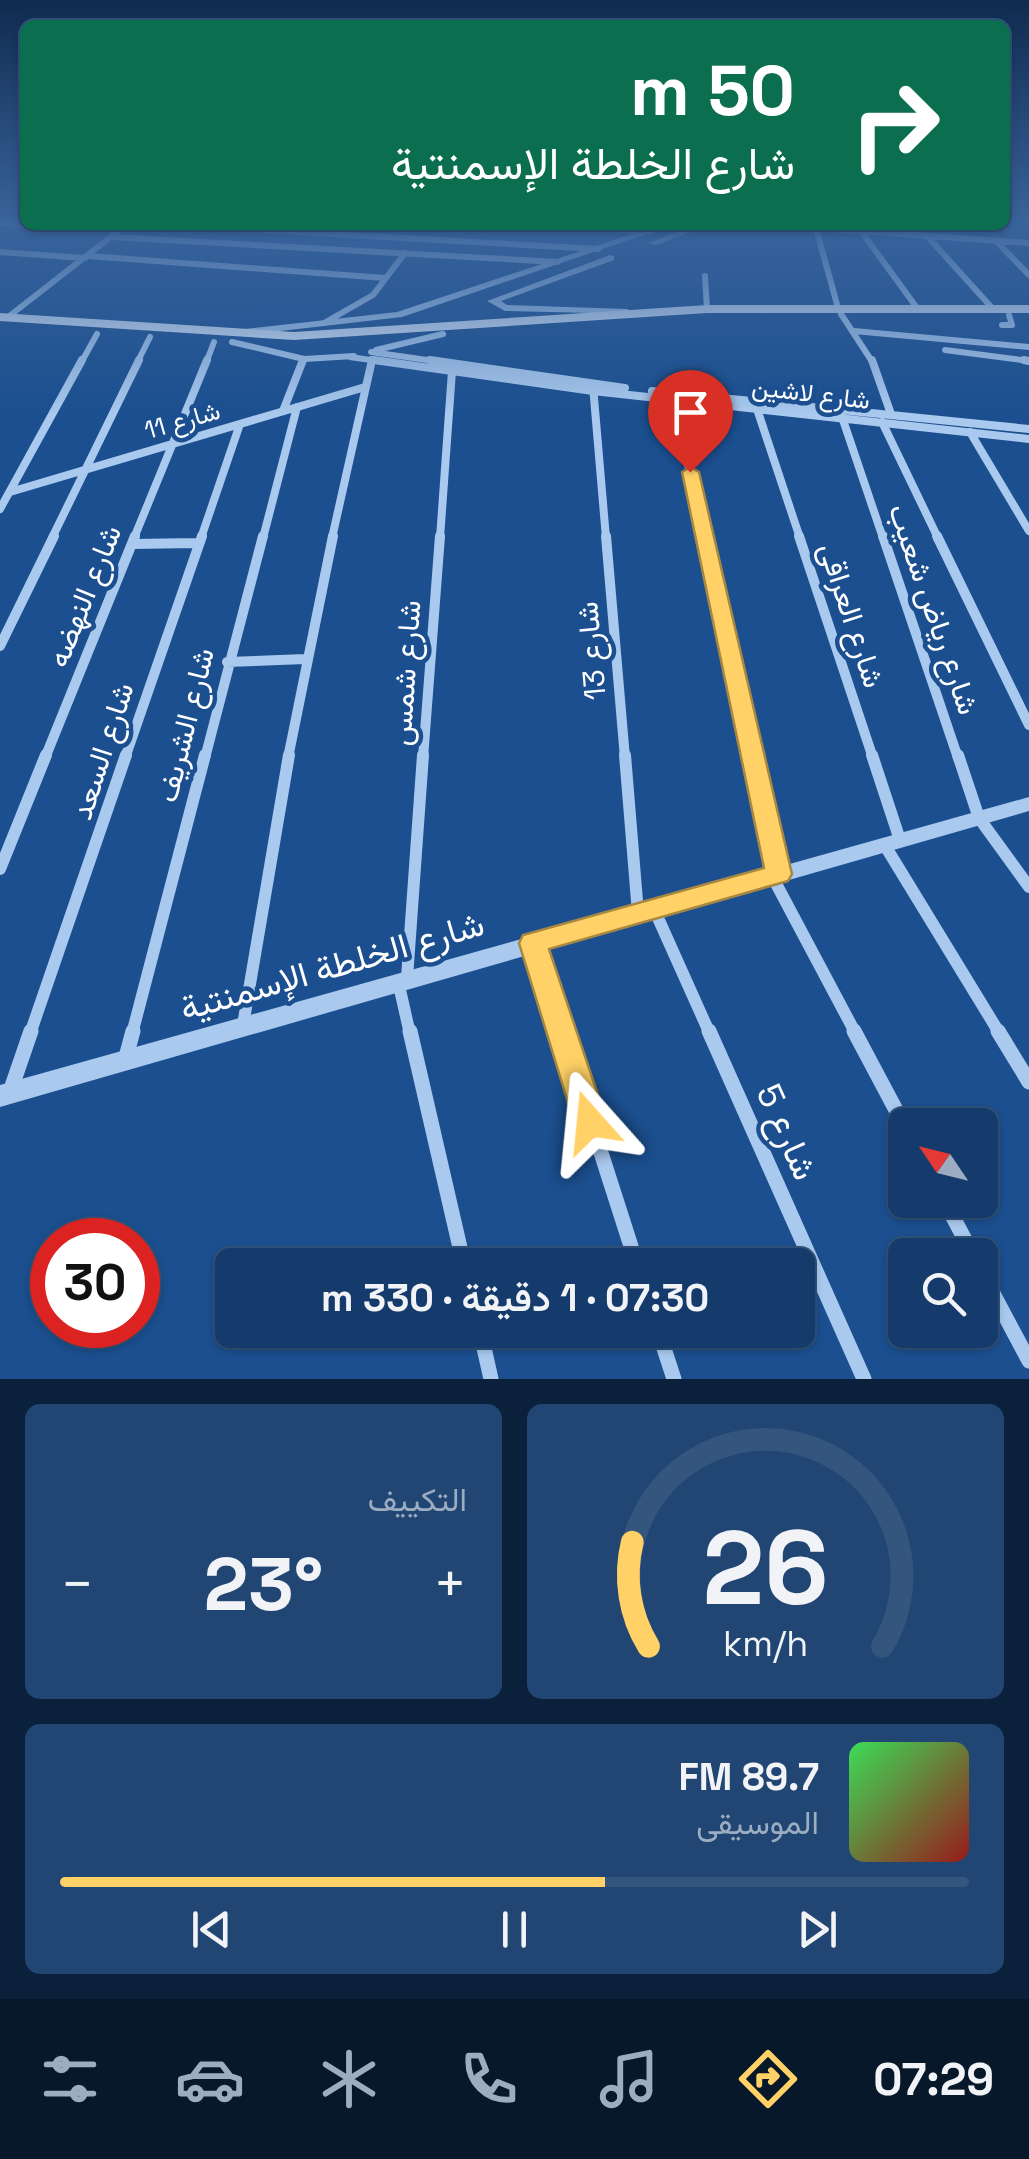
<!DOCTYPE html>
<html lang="ar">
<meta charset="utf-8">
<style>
body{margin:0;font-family:"Space Grotesk",Vazirmatn,sans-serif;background:#214673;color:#f1f3f6;direction:rtl;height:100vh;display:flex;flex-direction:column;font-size:38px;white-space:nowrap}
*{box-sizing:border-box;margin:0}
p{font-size:32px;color:#9dadc1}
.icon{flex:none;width:55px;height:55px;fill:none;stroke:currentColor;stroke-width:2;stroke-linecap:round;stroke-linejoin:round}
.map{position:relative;height:1379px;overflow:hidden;direction:ltr}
.sheet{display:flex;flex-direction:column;gap:25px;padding:25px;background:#0b203b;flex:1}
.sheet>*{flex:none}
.banner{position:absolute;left:20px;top:20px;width:990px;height:210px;border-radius:15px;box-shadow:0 2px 8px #0004,0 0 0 2px #33557e;direction:rtl;background:#0b6e4f;color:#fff;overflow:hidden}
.needle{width:65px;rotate:305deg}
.controls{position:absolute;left:888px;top:1108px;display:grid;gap:20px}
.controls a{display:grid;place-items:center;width:110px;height:110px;border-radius:15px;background:#143b6b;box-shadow:0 2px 8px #0004,0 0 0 2px #33557e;font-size:50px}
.speed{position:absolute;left:30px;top:1218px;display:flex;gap:20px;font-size:50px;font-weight:700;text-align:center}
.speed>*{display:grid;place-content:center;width:130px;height:130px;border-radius:50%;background:#143b6b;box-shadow:0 2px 8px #0004,0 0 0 2px #33557e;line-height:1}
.speed .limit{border:15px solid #d22;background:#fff;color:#111}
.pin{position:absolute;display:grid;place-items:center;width:85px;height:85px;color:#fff;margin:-102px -42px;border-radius:50% 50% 50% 0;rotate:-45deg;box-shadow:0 0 10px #0007}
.pin .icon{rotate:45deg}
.me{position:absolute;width:110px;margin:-55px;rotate:342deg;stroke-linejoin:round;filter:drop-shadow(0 0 8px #0008)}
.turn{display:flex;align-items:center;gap:35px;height:210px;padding:0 50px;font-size:45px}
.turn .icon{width:130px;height:130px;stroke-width:2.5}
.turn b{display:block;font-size:70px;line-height:85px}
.big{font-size:75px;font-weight:600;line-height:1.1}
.sheet .card{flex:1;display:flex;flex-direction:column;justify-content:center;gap:15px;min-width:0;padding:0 35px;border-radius:15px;background:#214673}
.sheet .dial{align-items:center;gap:0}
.dial svg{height:260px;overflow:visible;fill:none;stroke:#33557e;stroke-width:7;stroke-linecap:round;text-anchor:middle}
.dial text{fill:#f1f3f6;stroke:none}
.song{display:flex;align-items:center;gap:30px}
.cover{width:120px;height:120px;border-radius:15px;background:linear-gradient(135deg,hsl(130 70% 55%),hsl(0 70% 35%))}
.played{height:10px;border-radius:5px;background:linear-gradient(90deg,#ffd166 60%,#33557e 60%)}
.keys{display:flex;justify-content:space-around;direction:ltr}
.heat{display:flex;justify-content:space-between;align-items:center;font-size:55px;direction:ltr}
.sheet .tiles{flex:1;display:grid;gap:25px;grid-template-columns:1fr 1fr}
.card:last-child{grid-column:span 2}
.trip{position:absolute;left:215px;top:1248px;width:600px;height:100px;border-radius:15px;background:#143b6b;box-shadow:0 2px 8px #0004,0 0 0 2px #33557e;font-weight:600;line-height:100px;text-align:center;direction:rtl}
.tabs{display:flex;height:160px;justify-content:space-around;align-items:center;background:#08182b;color:#9dadc1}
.tabs .icon{width:70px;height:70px}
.tabs .selected{color:#ffd166}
.tabs b{font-size:45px;color:#f1f3f6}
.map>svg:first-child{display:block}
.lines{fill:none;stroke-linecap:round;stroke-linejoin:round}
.minor-far4{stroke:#a9c9ee;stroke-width:6}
.minor-far3{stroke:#a9c9ee;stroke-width:8}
.minor-far2{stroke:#a9c9ee;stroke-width:10}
.minor-far1{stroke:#a9c9ee;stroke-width:12}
.minor{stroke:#a9c9ee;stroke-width:15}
.tertiary{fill:#a9c9ee;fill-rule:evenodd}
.secondary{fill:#d6e6fa;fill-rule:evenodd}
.route{fill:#ffd166;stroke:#a68842;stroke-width:2.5}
.labels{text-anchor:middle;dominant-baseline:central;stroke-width:9;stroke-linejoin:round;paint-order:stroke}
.far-street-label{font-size:25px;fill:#fff;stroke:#1b4f8f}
.street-label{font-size:30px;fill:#fff;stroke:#1b4f8f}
.near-street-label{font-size:35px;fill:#fff;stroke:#1b4f8f}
</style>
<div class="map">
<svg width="1029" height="1379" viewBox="0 0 1029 1379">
<rect width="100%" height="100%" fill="#1b4f8f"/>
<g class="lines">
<path class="minor-far4" d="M0 223 25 225
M33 225 120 230
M172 225 598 249
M527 225 651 231
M772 225 1029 243
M816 228 838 308
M861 231 917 308
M927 236 993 309
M112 237 557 262
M995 240 1029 275
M0 252 85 258
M89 256 385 278
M705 276 707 309
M841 314 873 363
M8 317 126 225
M324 323 373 295 405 253
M1002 325H1012L1009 315
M854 331 1029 347
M232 342 304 359 354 356
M376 350 443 334
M945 350 1029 361
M371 352 448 363
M350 357 392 363
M81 363 97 334
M137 363 150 337
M206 363 214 342
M302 363 304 359
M371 363 372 359"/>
<path class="minor-far3" d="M374 360 593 391 1029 439
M430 360 625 388
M872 360 891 414
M1024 360 1029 361
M593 386 606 538
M652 391 1029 429
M674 400 704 538
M756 406 800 538
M283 411 303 360
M842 417 883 538
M882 422 938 538
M970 432 1029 531
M10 492 365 387
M0 509 82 360
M52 538 139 360
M134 538 207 360
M201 538 240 424
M263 538 297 407
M332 538 372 360
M440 538 452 371"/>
<path class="minor-far2" d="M606 536 625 758
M704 536 753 758
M799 536 873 758
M883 536 958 758
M937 536 1029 725
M132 544 197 543
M0 646 54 536
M227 662 305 659
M45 758 135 536
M125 758 202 536
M205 758 263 536
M288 758 333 536
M423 758 440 536"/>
<path class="minor-far1" d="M625 755 638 913
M752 755 778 874
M872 755 900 840
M958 755 979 818 1029 887
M884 844 1000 1034
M0 869 46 755
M772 876 856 1034
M654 909 710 1034
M533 943 562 1034
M407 978 423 755
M398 981 410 1034
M243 1025 289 755
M30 1034 126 755
M132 1034 205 755"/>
<path class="minor" d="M410 1031 464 1265
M562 1031 637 1265
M709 1031 864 1379
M854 1031 905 1127
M998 1031 1029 1082
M126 1057 133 1031
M10 1092 31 1031
M944 1200 973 1255
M980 1269 1029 1361
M480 1330 491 1379
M658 1330 674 1379"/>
<path class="tertiary" d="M659 225H673L402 317 245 335 239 332 245 329 397 312Z
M696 225H710L656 245 648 243Z
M610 255 614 256V260L501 301 507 305 627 309 632 312 631 314 505 311 487 301Z
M1029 797V811L0 1107V1085Z"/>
<path class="secondary" d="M707 305H1029V313H707L294 340 0 321V313L294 332Z"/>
</g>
<linearGradient id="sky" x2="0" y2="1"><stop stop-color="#0f2b4f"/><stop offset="0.53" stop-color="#39639b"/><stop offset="1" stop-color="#39639b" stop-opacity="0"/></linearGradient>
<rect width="1029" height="415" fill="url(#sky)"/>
<path class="route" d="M690 467 699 472 792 874 788 881 549 949 607 1122 602 1132 590 1136 579 1132 574 1122 519 943 523 935 764 868 682 472Z"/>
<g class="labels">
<g class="far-street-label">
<text transform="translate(811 393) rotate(7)">شارع لاشين</text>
<text transform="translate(182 420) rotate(-16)">شارع 11</text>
</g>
<g class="street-label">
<text transform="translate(84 596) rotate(-68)">شارع النهضه</text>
<text transform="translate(934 609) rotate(71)">شارع رياض شعيب</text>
<text transform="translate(852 615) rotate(72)">شارع العراقى</text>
<text transform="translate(591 651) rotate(-95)">شارع 13</text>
<text transform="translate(405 673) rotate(-86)">شارع شمس</text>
<text transform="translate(185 725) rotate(-76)">شارع الشريف</text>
<text transform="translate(102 751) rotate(-72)">شارع السعد</text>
</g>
<g class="near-street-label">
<text transform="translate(332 966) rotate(-16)">شارع الخلطة الإسمنتية</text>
<text transform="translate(787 1132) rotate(66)">شارع 5</text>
</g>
</g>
</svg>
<div class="controls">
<a><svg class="needle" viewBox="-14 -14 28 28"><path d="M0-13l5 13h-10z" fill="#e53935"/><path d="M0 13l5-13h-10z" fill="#9dadc1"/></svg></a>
<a><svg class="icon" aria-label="search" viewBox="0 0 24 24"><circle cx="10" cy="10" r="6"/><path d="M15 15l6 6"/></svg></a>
</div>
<div class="speed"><div class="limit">30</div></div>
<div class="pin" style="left:690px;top:472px;background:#d93025"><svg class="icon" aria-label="arrive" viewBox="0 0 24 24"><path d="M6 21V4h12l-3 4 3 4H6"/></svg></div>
<svg class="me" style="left:590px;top:1122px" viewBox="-20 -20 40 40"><path d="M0-17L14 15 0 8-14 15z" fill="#ffd166" stroke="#fff" stroke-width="4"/></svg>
<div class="trip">07:30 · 1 دقيقة · 330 m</div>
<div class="banner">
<div class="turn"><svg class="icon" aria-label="right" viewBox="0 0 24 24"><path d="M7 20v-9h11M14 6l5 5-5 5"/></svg><div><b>50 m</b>شارع الخلطة الإسمنتية</div></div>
</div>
</div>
<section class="sheet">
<div class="tiles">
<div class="card dial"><svg viewBox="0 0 100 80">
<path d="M14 69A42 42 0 1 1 86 69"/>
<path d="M14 69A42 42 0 0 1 9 37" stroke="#ffd166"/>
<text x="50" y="56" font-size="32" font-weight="700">26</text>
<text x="50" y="72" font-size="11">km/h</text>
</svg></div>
<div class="card"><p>التكييف</p>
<div class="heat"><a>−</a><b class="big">23°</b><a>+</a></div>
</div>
<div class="card">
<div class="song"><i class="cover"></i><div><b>89.7 FM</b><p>الموسيقى</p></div></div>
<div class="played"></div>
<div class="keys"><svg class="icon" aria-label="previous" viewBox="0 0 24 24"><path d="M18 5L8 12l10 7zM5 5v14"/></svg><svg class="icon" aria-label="pause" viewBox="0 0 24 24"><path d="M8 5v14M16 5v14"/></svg><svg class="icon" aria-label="next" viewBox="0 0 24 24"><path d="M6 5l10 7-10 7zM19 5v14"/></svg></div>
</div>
</div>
</section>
<nav class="tabs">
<b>07:29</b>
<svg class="icon selected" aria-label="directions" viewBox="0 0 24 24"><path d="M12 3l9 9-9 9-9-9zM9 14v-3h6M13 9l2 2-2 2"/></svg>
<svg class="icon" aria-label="music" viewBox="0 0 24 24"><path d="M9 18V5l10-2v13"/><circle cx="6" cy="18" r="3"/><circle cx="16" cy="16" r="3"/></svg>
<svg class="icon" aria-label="phone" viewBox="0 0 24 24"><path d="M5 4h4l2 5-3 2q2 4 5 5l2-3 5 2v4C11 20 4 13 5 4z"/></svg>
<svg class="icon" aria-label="climate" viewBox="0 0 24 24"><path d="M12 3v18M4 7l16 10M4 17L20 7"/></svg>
<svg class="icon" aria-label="car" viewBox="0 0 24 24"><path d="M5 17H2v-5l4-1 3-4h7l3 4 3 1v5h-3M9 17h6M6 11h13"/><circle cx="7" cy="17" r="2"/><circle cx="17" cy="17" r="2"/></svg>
<svg class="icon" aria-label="filters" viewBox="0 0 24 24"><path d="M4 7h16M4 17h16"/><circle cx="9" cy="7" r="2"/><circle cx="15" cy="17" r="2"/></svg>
</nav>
